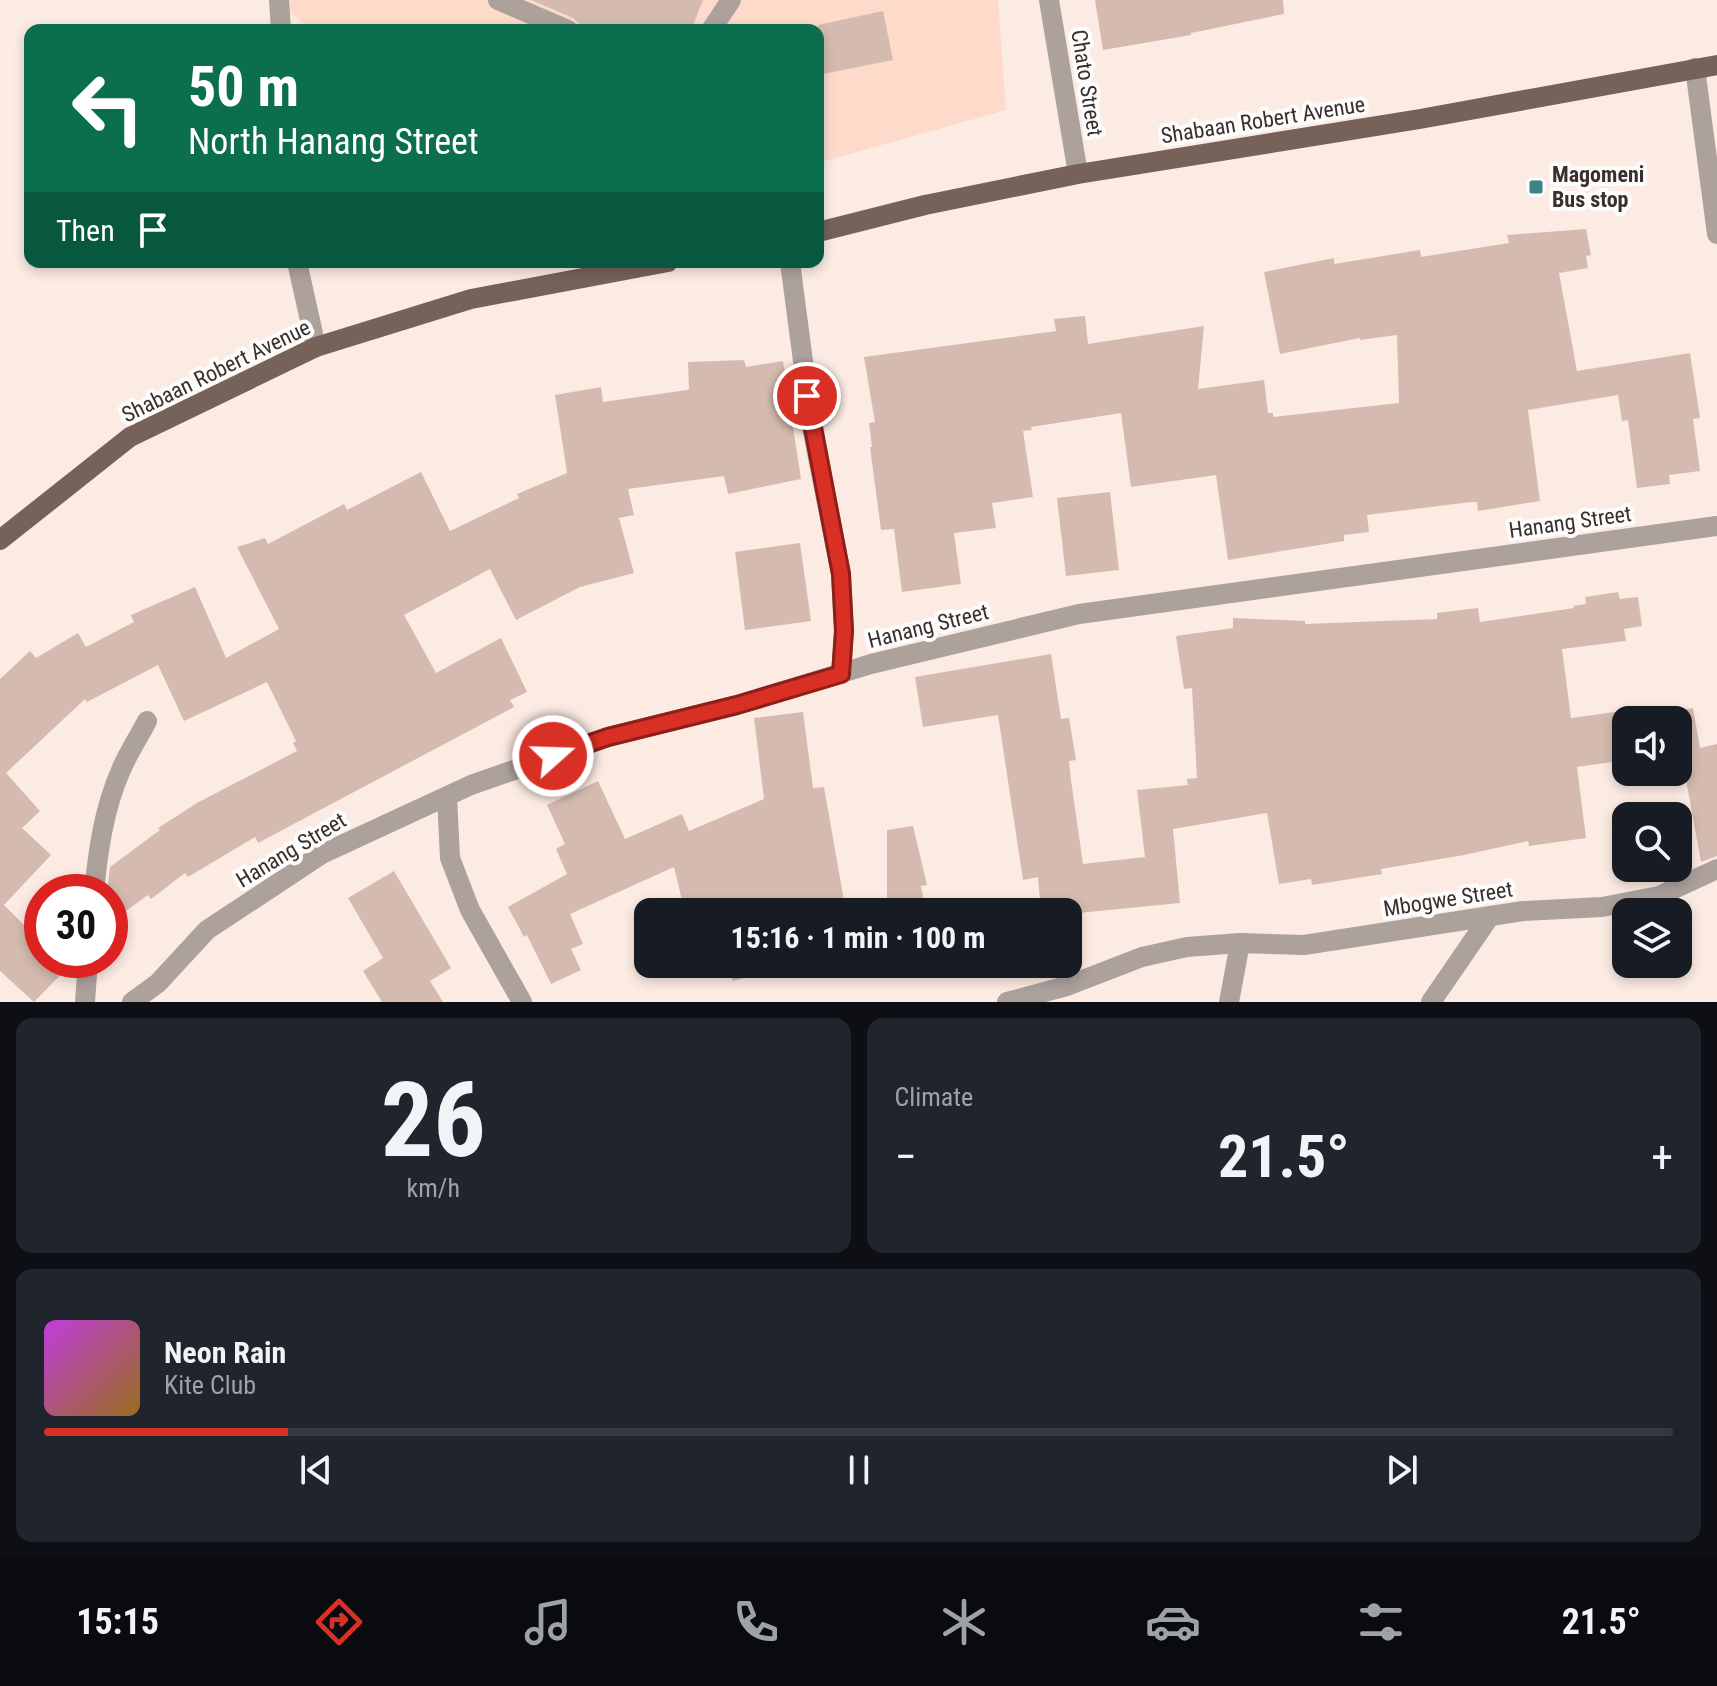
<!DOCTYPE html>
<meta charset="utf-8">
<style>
body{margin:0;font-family:"Roboto Condensed",sans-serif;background:#20242c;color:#f1f3f6;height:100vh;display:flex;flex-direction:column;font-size:30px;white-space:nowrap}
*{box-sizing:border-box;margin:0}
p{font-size:26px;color:#9ea1a6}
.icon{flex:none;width:44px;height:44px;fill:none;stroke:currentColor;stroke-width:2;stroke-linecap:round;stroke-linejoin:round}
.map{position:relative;height:1002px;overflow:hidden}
.details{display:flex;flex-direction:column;gap:16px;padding:16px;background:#0d0f14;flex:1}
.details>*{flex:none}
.guide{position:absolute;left:24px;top:24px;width:800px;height:244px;border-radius:16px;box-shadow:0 4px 12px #0003;background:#0b6e4f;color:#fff;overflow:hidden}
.buttons{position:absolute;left:1612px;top:706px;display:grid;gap:16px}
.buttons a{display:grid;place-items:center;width:80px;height:80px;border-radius:16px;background:#171b24;box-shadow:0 4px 12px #0003;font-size:40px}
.speed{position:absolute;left:24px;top:874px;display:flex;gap:16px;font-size:40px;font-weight:700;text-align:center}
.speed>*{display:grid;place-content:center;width:104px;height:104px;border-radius:50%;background:#171b24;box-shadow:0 4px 12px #0003;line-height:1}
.speed .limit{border:12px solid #d22;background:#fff;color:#111}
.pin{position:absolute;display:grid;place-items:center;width:68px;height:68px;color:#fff;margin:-34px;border:4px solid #fff;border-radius:50%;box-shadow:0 2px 8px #0007}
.me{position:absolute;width:88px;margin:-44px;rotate:70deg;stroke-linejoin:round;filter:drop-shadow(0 0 6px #0008)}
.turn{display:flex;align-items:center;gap:28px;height:168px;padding:0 32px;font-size:36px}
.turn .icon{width:104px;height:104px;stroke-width:2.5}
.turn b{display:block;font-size:56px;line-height:68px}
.then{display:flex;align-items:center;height:76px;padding:0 32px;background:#0003;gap:16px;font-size:30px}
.big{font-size:60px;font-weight:700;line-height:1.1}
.details .tile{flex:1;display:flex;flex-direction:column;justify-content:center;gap:12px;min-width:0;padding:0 28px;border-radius:16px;background:#20242c}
.details .dial{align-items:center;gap:0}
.dial b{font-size:104px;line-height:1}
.song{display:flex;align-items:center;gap:24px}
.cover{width:96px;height:96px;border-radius:12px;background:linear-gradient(135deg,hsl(290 70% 55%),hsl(40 70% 35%))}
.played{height:8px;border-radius:4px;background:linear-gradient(90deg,#d93025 15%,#363941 15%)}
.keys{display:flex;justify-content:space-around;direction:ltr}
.heat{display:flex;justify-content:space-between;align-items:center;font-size:44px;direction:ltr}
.details .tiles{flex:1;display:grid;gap:16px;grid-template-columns:1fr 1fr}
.tile:last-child{grid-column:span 2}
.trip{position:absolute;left:634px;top:898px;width:448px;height:80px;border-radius:16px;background:#171b24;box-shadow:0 4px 12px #0003;font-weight:700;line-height:80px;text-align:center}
.tab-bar{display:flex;height:128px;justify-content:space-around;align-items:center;background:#090b0e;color:#9ea1a6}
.tab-bar .icon{width:56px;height:56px}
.tab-bar .selected{color:#d93025}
.tab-bar b{font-size:36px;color:#f1f3f6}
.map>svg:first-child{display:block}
.built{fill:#fddaca}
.building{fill:#d5bbaf}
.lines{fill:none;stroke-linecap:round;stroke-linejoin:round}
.lane{stroke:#ada19c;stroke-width:20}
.street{stroke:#ada19c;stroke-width:20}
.primary{stroke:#766259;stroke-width:20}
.route-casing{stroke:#8d1f18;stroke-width:20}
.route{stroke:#d93025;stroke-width:14}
.poi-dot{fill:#3b8384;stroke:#fcfcfc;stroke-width:3}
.labels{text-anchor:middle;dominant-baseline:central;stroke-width:8;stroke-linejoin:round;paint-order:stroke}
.street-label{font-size:22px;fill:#3a2f2a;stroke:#fcfcfc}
.poi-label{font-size:22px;font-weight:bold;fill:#3a2f2a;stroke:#fcfcfc;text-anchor:start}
</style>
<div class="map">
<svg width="1717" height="1002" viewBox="0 0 1717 1002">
<rect width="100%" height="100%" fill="#fcebe3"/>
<path class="built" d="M273 0H998L1006 110 818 163V30H313Z"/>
<path class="building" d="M531 0H703L691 30H586L573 18Z
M1095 0H1283L1284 14 1191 33V35L1103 50Z
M883 11 893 60 818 75V25Z
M1586 229 1591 255 1586 256 1588 268 1559 273 1577 371 1690 353 1700 418 1693 419 1700 471 1669 475 1670 484 1637 488 1628 420 1622 421 1618 395 1528 410 1540 501 1478 511 1477 502H1471L1367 515 1369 532 1344 535V541L1228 560 1216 475 1131 487 1121 413 1031 427 1032 430 1023 431 1033 497 992 503 996 528 954 533 961 584 902 592 894 529 881 530 870 447H872L869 423 875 422 864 357 1056 331 1054 319 1085 316 1088 344 1204 326 1198 389 1264 380 1268 413H1273V417L1399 403 1397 335 1360 340V338L1280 354 1264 272 1334 258V264L1420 250 1421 257 1509 243 1507 235Z
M744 360 746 367 783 361 801 479 728 494 724 476 628 489 634 515 619 518 634 573 580 587 516 620 490 569 404 615 436 673 501 638 527 692 510 700 514 707 258 843 255 837 188 877 185 873 151 899 148 895 123 913 107 891 110 867 160 830 158 828 197 803 297 751 293 743 296 741 267 682 184 721 158 665 87 702 85 699 6 773 40 811 22 828 51 855 4 905 42 943V960H75L34 1002 0 971V679L30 651 36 658 78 633 86 647 134 622 131 615 195 587 226 658 279 629 237 547 265 538 268 544 344 504 347 510 421 472 450 531 519 498 517 494 567 473 555 395 601 387 603 402 687 390 689 389 688 362Z
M1110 492 1119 570 1066 576 1057 498Z
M800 543 811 621 745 630 735 552Z
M1618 592 1620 599 1638 597 1642 626 1624 629 1626 641 1562 649 1571 718 1658 706 1659 714 1693 708 1700 748 1717 744V856L1701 862 1681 752H1678V720H1626V760L1577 767 1586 838 1529 846 1528 841 1464 855 1381 869 1382 874 1312 885 1311 879 1279 884 1267 813 1173 829 1180 903 1068 914 1041 912 1038 877 1023 880 998 715 923 727 915 677 1051 654 1061 719 1069 718 1076 760 1069 761 1071 780 1083 864 1145 857 1137 790 1188 785 1187 779 1197 778 1192 688 1184 689 1176 636 1233 628V618L1305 621V624L1437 619V613L1478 608 1480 622 1574 608 1573 606 1586 604 1585 597Z
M803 712 813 788 824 787 846 912H685L674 867 570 914 583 944 571 949 581 970 551 984 527 935 524 937 508 907 567 874 556 849 565 844 547 805 598 781 625 839 682 814 689 831 764 799 754 718Z
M913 826 927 885 921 886 926 912H887V830Z
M394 871 451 968 430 981 443 1002H382L363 971 383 958 348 898Z
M698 964H770L772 971 733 981 730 973 717 977 714 967 699 970Z"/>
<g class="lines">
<path class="lane" d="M279 0 281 30
M498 0 568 30
M711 30 731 0
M297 262 316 347"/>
<path class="street" d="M1049 0 1078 174
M1695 68 1717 234
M790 262 811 422 841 574 844 631 841 674
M447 796 450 858 470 910 522 1002
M94 892C98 851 104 808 121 770 128 753 139 737 147 721
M85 1002 88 960
M132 1002 158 983 207 930 322 854 471 785 608 737 737 705 871 664 1079 614 1717 526
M1007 1002 1067 986 1142 957 1187 947 1240 943
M1229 1002 1240 943 1304 945 1523 911 1602 907 1659 896 1717 869
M1431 1002 1490 916"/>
<path class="primary" d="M818 232 925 205 1078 174 1420 119 1717 65
M0 540 130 437 316 347 471 299 668 262"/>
</g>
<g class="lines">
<defs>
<path id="route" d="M553 756 608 737 737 705 841 674 844 631 841 574 807 396"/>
</defs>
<use href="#route" class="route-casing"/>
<use href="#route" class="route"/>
</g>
<rect class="poi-dot" x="1528" y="179" width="16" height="16" rx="4"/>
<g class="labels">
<g class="street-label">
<text transform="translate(1087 83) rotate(81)">Chato Street</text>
<text transform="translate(1263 120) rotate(-9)">Shabaan Robert Avenue</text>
<text transform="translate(216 371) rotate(-26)">Shabaan Robert Avenue</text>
<text transform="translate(1570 522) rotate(-8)">Hanang Street</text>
<text transform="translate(928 626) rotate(-14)">Hanang Street</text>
<text transform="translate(291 850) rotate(-31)">Hanang Street</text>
<text transform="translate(1448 899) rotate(-9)">Mbogwe Street</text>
</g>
<g class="poi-label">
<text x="1552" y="174">Magomeni<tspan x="1552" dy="25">Bus stop</tspan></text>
</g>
</g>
</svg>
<div class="buttons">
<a><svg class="icon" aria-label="sound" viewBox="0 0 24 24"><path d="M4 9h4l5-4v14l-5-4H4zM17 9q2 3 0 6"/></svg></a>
<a><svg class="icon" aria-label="search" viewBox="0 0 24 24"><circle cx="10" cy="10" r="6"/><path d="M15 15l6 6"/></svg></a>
<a><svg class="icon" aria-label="layers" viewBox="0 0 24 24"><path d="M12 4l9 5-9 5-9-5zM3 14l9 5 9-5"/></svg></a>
</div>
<div class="speed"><div class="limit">30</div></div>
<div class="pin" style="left:807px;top:396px;background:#d93025"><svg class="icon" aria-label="arrive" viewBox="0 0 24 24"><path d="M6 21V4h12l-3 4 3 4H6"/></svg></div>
<svg class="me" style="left:553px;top:756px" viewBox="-20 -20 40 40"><circle r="17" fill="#d93025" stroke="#fff" stroke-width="3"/><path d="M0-11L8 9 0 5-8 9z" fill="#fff"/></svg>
<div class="trip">15:16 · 1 min · 100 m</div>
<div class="guide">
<div class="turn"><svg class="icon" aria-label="left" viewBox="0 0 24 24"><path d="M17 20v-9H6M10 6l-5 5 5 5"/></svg><div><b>50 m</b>North Hanang Street</div></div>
<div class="then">Then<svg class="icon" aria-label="arrive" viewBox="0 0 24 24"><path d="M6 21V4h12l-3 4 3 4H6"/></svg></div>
</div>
</div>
<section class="details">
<div class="tiles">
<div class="tile dial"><b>26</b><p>km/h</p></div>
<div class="tile"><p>Climate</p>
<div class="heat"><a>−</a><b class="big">21.5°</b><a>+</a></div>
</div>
<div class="tile">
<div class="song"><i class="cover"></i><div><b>Neon Rain</b><p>Kite Club</p></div></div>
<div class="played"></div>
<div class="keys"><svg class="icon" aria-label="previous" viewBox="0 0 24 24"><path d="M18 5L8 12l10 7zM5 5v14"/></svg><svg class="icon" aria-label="pause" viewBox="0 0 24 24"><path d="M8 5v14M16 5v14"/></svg><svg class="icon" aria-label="next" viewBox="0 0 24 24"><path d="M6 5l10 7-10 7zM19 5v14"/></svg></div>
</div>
</div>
</section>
<nav class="tab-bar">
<b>15:15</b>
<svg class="icon selected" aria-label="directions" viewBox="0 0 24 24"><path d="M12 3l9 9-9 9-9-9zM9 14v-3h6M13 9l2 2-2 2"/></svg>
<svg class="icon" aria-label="music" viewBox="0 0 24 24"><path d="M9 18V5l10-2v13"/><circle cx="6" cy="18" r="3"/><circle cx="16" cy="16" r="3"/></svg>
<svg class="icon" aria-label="phone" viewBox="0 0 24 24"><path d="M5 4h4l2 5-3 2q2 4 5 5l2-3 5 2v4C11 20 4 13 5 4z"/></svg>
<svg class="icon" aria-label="climate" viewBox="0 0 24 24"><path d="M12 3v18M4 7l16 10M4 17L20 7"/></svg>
<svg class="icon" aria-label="car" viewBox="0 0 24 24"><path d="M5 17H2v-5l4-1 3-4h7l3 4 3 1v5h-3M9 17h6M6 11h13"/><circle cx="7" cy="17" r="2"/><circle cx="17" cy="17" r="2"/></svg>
<svg class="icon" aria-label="filters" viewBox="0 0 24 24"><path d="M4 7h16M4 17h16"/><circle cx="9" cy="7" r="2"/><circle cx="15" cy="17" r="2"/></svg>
<b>21.5°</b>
</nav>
